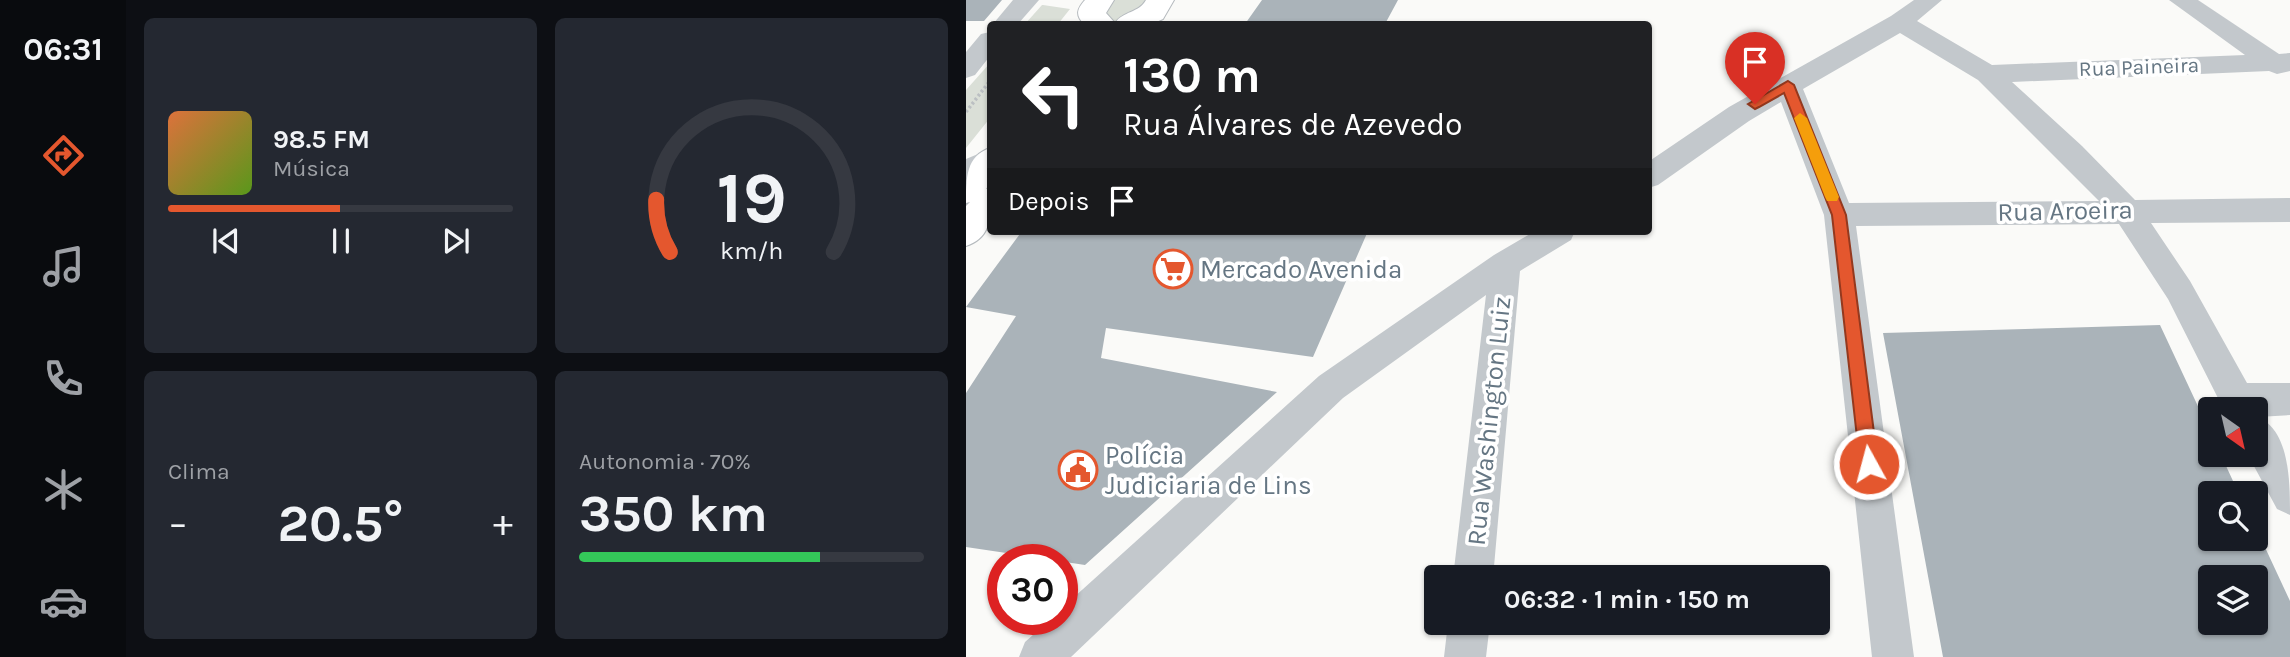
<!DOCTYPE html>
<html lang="pt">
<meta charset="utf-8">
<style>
body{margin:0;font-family:Karla,sans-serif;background:#242831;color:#f1f3f6;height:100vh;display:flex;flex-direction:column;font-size:26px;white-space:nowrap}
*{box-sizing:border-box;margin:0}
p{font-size:23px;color:#9ea1a6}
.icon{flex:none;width:38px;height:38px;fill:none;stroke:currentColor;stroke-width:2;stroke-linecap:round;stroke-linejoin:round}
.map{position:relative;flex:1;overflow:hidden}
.details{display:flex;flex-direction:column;gap:18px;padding:18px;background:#0d0f14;width:840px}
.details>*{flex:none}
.hud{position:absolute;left:21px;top:21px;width:665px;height:214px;border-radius:7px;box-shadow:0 2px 5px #0004;background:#202124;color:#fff;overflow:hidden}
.needle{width:46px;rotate:146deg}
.fabs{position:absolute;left:1232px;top:397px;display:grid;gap:14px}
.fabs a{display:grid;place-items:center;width:70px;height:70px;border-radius:7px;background:#171b24;box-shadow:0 2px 5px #0004;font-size:35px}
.speed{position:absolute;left:21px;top:544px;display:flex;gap:14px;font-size:35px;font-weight:700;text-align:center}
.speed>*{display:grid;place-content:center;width:91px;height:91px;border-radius:50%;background:#171b24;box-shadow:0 2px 5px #0004;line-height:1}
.speed .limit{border:10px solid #d22;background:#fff;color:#111}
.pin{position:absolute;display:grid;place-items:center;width:60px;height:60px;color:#fff;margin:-72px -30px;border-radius:50% 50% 50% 0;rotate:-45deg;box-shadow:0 0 7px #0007}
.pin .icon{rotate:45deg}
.me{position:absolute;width:77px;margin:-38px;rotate:353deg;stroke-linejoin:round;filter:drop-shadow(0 0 5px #0008)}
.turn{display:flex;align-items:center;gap:24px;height:147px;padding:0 21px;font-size:32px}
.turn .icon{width:91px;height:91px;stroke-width:2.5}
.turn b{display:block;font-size:49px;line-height:60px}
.then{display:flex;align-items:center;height:66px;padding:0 21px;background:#0003;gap:14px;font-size:26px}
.big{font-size:52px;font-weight:700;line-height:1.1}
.details .widget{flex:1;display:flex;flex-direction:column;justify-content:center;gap:10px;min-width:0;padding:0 24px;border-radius:10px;background:#242831}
.details .dial{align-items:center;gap:0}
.dial svg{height:182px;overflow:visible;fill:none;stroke:#363941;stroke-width:7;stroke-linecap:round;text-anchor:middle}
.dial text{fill:#f1f3f6;stroke:none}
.song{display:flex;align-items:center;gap:21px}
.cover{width:84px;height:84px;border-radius:10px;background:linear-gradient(135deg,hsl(20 70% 55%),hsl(90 70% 35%))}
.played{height:7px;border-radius:4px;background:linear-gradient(90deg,#e4572e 50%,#363941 50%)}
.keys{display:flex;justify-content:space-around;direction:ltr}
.heat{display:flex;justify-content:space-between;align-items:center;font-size:38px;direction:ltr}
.charge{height:10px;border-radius:5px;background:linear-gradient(90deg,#34c759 70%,#363941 0)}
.details .tiles{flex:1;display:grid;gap:18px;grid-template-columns:repeat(2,1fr)}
.trip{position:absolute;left:458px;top:565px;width:406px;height:70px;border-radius:7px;background:#171b24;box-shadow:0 2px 5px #0004;font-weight:700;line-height:70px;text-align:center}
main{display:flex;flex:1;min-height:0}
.tab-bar{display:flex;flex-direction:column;width:126px;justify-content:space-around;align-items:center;background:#090b0e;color:#9ea1a6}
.tab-bar .icon{width:49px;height:49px}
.tab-bar .current{color:#e4572e}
.tab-bar b{font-size:32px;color:#f1f3f6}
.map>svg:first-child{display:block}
.green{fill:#dadfd7}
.building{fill:#aab3b9;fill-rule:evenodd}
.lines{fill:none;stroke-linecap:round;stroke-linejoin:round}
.major-casing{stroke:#b5babe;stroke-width:2}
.path{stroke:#bbbfc2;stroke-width:3.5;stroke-dasharray:2.5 2.5;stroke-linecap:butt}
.minor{fill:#c3c8cc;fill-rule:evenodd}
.major{fill:#fff;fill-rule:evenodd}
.route{fill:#e4572e;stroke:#94391e;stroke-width:2}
.slow{fill:#f59e0b}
.labels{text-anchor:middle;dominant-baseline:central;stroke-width:7;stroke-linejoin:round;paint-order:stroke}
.far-street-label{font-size:21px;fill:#657683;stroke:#fff}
.street-label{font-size:26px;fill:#657683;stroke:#fff}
.poi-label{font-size:26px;fill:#657683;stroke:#fff;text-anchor:start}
</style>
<main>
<nav class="tab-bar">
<b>06:31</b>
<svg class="icon current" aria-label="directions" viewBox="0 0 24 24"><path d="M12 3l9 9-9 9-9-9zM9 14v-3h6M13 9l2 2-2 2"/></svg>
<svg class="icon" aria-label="music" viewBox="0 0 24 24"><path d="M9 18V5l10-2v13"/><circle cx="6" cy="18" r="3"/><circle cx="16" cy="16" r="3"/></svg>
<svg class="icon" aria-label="phone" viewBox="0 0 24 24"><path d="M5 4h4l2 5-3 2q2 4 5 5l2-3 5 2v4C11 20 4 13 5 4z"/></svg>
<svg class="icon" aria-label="climate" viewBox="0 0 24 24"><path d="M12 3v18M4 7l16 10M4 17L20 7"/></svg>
<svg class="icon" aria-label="car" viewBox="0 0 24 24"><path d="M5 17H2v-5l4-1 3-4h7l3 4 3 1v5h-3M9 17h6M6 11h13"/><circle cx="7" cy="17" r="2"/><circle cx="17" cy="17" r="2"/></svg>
</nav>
<section class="details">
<div class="tiles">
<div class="widget">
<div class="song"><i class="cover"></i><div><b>98.5 FM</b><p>Música</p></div></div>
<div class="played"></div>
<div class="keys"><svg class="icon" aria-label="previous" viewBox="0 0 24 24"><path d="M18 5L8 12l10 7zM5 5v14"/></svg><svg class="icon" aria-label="pause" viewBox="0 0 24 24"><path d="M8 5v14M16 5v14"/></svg><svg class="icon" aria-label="next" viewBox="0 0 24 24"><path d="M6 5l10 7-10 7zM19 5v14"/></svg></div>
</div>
<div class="widget dial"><svg viewBox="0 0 100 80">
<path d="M14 69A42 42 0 1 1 86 69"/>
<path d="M14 69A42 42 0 0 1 8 46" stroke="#e4572e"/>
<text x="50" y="56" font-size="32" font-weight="700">19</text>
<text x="50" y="72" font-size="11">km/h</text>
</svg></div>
<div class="widget"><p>Clima</p>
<div class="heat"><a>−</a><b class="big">20.5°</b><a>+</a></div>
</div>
<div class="widget"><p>Autonomia · 70%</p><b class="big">350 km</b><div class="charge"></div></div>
</div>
</section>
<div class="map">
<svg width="1324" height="657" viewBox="0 0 1324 657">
<rect width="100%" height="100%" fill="#fafaf8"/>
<path class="green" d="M136 0H192C174 17 163 27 138 24Z
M76 5H77L104 9 92 24H59Z
M24 63V118L0 148V90Z"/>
<path class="building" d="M0 0H36L18 21H0Z
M296 0H432L419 24H279Z
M56 231H402L347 357 140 328 135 358 311 392 119 565 0 547V393L50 316 0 307Z
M1194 325 1244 432V455H1255L1273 494H1244V539H1290V528L1324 601V657H977L917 333ZM1244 578H1290V623H1244Z"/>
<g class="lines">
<defs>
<path id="major" d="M119 0H148L140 13 149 23C157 11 173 13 180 0H208L197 19 186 24H118C109 15 111 9 119 0Z
M24 148V183L20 189 24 188C24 213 28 237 0 246V206L4 202 0 203C0 178 0 156 24 148Z"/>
</defs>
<use href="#major" class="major-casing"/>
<path class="path" d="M0 112 23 82"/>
<path class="minor" d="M47 0H73L52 24H27Z
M948 0H976L951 21 1026 65 1279 55 1203 0H1232L1313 54 1324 53V71L1311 74 1303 71 1046 82 1116 146 1169 200 1324 198V222L1185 223 1224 281 1281 383H1324V415L1292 417C1324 431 1324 482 1324 515L1311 509 1282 455H1290V410H1258L1202 299 1153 224 890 226 948 657H906L858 215 815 102 783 121 692 185 682 188V162L763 107 925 16ZM934 33 1012 80 1133 201 883 203 837 89Z
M24 32V56L9 75 0 78V52L15 34Z
M24 149V172L0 183V159Z
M569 231H609L605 240 554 271 527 578H487L520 295 377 398 105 657H53L59 642 84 620H96V608L353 376 528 255Z
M482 623H524L520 657H478Z"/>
<use href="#major" class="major"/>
</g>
<path class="route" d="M822 81 828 85 880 215 912 464 910 470 903 472 897 470 894 464 866 215 818 93 793 107 789 109 782 104Z"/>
<path class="slow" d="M834 113 841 118 873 197 871 201H861L859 197 828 118Z"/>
<defs>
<symbol id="supermarket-ring" viewBox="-11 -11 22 22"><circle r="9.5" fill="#fff" stroke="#e4572e" stroke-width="1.5"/><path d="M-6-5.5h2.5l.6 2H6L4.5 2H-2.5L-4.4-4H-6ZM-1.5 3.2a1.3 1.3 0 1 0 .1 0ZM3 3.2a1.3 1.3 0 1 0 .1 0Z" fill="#e4572e"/></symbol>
<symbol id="civic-ring" viewBox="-11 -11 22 22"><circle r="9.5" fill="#fff" stroke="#e4572e" stroke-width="1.5"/><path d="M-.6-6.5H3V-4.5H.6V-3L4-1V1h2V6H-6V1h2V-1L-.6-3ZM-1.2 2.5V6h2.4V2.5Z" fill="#e4572e"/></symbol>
</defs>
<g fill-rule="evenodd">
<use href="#supermarket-ring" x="185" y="247" width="44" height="44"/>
<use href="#civic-ring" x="90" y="448" width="44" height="44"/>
</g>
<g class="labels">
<g class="far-street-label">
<text transform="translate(1173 67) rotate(-2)">Rua Paineira</text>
</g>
<g class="street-label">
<text transform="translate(1099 211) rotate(-1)">Rua Aroeira</text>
<text transform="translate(523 421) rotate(-84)">Rua Washington Luiz</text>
</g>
<g class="poi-label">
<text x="234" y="269">Mercado Avenida</text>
<text x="139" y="455">Polícia<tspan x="139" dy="30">Judiciaria de Lins</tspan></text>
</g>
</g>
</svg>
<div class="fabs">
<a><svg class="needle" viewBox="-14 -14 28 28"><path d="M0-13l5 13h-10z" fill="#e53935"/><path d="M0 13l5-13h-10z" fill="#9ea1a6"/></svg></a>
<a><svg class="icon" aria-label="search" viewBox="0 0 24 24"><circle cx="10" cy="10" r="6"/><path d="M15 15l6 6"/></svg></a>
<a><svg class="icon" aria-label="layers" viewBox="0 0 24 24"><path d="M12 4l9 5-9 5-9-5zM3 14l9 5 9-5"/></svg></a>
</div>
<div class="speed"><div class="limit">30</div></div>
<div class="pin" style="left:789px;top:104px;background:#d93025"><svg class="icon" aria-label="arrive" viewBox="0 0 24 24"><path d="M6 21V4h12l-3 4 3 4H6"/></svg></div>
<svg class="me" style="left:903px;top:464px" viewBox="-20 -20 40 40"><circle r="17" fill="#e4572e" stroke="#fff" stroke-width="3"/><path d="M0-11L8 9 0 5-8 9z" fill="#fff"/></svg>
<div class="trip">06:32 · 1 min · 150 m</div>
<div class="hud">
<div class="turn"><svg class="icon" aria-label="left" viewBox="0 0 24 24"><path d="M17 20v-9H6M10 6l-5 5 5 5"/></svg><div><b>130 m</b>Rua Álvares de Azevedo</div></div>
<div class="then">Depois<svg class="icon" aria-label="arrive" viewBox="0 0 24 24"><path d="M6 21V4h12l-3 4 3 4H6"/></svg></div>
</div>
</div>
</main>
